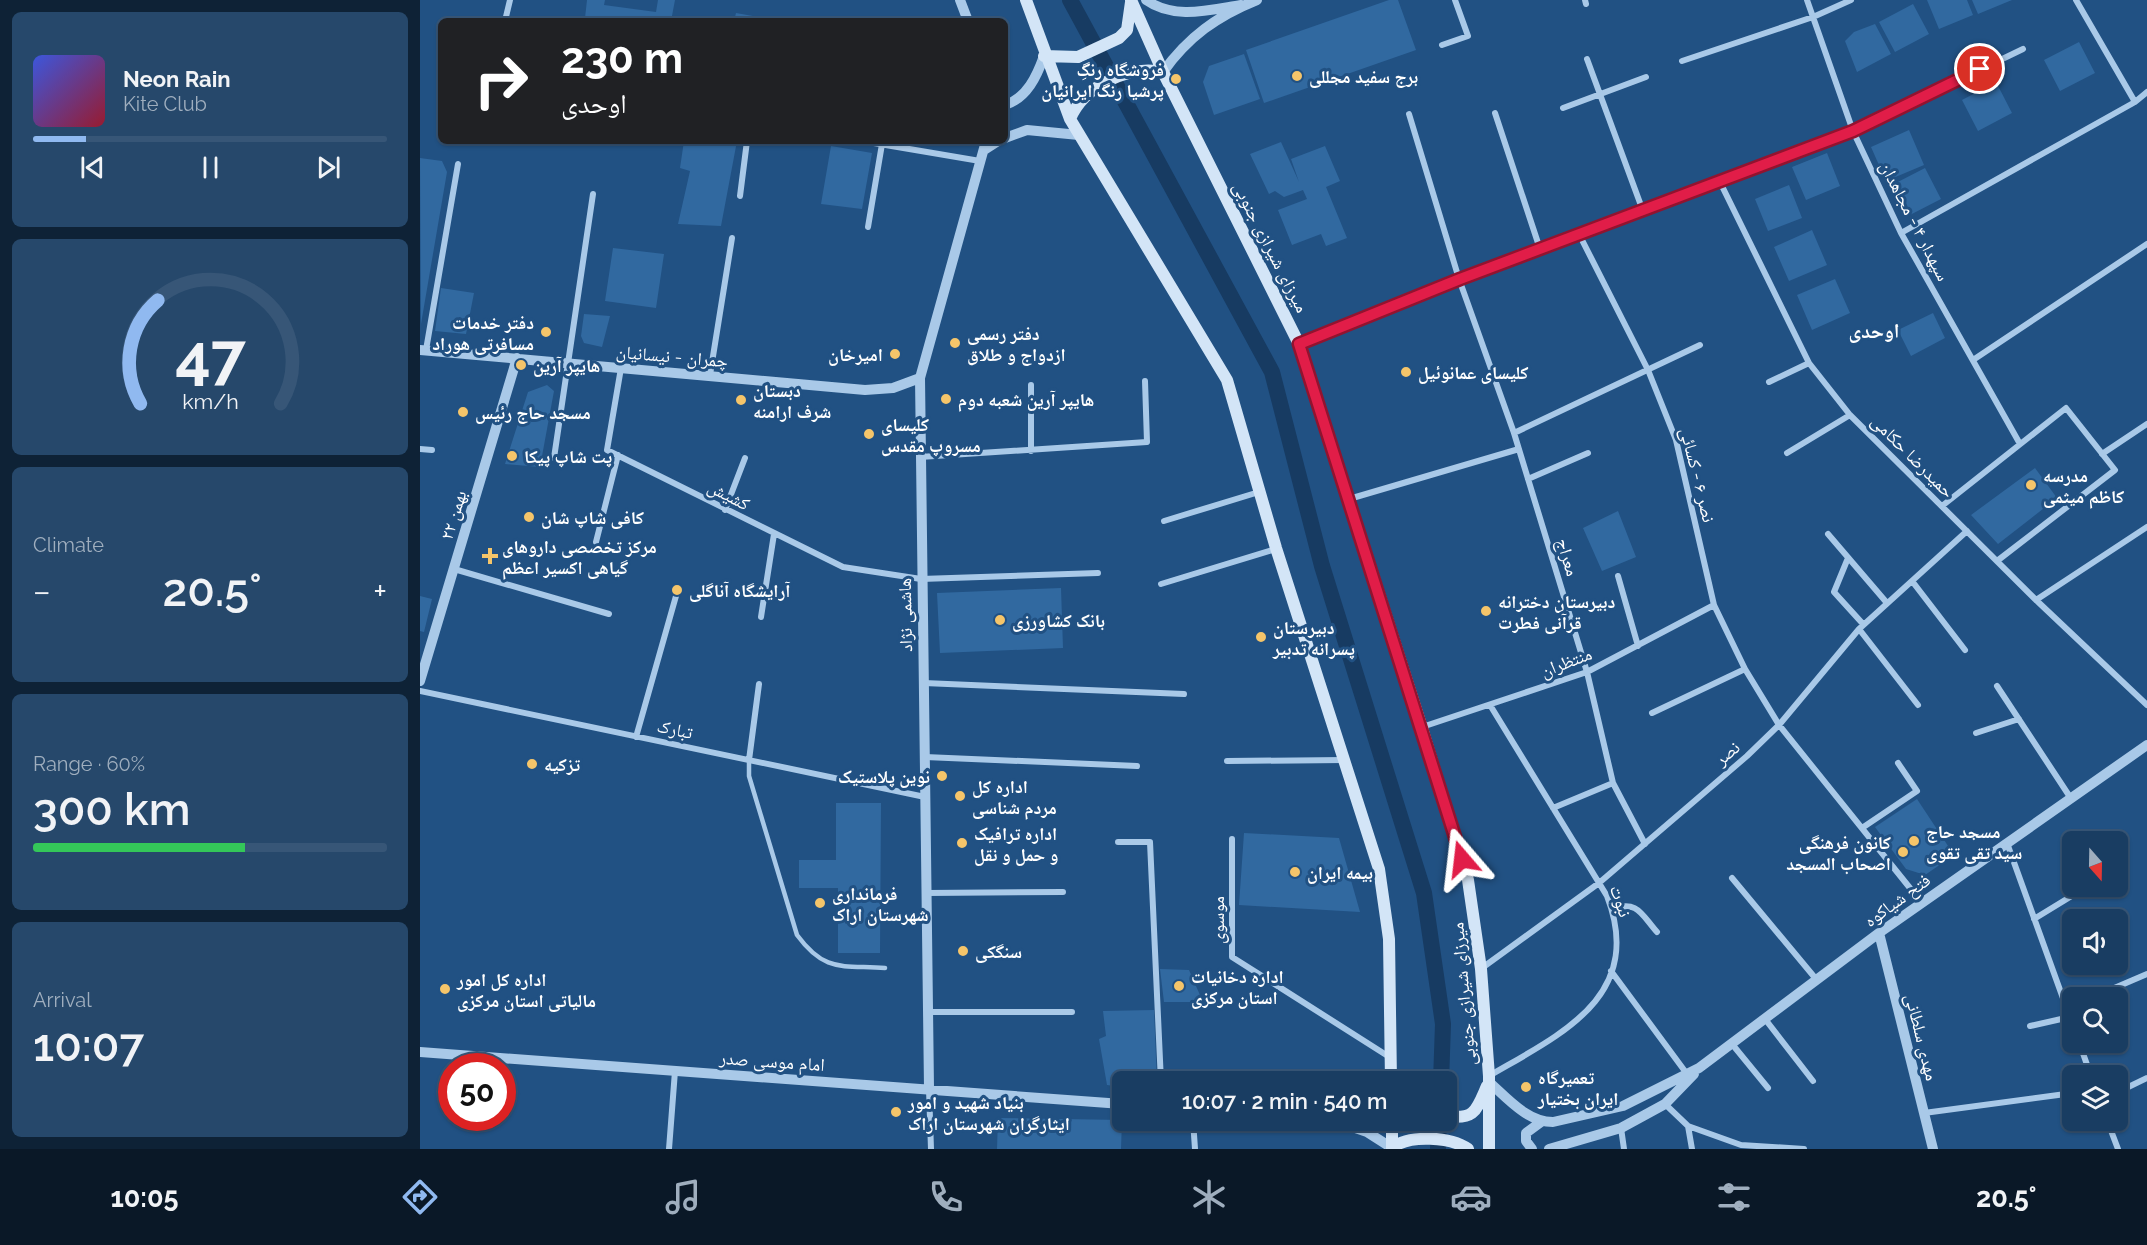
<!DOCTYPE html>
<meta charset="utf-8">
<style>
body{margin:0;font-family:Raleway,"Noto Naskh Arabic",sans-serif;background:#26486b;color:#f1f3f6;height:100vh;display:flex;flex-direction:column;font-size:22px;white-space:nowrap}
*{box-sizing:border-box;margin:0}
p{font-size:20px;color:#9faebe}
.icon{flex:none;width:33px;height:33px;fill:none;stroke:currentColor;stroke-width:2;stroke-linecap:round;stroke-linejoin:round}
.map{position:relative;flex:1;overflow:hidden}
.panel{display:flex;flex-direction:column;gap:12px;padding:12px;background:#0e2236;width:420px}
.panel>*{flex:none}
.banner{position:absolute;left:18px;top:18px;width:570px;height:126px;border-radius:9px;box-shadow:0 2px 4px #0004,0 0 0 2px #375677;background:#202124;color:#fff;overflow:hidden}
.needle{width:39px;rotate:160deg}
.fabs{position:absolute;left:1642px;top:831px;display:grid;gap:12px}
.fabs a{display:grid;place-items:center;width:66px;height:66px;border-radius:9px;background:#193d62;box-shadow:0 2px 4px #0004,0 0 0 2px #375677;font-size:30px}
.speed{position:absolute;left:18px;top:1053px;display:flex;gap:12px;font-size:30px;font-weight:700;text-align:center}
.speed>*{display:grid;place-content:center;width:78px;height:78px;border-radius:50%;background:#193d62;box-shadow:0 2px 4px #0004,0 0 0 2px #375677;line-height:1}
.speed .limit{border:9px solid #d22;background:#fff;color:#111}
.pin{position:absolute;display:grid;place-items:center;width:51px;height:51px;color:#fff;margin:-26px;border:3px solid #fff;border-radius:50%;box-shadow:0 2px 6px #0007}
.me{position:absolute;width:66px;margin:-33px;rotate:343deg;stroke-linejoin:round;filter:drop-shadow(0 0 4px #0008)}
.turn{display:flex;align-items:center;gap:21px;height:126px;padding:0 24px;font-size:27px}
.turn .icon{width:78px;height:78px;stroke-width:2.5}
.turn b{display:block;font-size:42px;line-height:51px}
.big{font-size:45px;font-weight:600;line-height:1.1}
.panel .tile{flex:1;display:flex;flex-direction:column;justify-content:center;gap:9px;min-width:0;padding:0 21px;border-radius:9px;background:#26486b}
.panel .dial{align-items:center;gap:0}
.dial svg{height:156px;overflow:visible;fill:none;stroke:#375677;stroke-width:7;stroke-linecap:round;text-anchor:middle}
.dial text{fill:#f1f3f6;stroke:none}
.song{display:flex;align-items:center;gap:18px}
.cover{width:72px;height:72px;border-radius:9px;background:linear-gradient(135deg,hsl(230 70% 55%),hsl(350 70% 35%))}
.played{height:6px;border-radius:3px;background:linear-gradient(90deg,#90b9f0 15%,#375677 15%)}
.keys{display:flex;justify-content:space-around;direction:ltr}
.heat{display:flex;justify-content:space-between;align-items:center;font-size:33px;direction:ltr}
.charge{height:9px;border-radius:4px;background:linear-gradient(90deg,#34c759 60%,#375677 0)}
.trip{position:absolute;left:692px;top:1071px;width:345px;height:60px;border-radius:9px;background:#193d62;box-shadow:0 2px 4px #0004,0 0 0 2px #375677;font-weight:600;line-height:60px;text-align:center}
.dock{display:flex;height:96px;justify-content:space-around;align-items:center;background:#0a1827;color:#9faebe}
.dock .icon{width:42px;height:42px}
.dock .current{color:#90b9f0}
.dock b{font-size:27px;color:#f1f3f6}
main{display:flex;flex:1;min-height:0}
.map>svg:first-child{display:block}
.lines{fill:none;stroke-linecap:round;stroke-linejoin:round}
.canal{stroke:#173b62;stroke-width:16}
.building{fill:#3169a0}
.service{stroke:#a9c9e8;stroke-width:4.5}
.minor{stroke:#a9c9e8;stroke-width:6}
.tertiary{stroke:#a9c9e8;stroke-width:10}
.secondary{stroke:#d3e5f7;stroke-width:12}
.route-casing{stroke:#92132f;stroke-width:15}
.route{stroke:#e11d48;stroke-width:10}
.poi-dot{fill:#f5c56a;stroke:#215183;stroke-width:2}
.labels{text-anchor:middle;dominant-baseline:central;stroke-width:6;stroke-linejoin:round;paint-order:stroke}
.poi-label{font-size:18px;font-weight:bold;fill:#fff;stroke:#215183;text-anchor:start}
.street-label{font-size:18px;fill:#fff;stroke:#215183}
.neighbourhood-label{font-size:20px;font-weight:bold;fill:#fff;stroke:#215183}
</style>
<main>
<section class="panel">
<div class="tile">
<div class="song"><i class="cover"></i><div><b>Neon Rain</b><p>Kite Club</p></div></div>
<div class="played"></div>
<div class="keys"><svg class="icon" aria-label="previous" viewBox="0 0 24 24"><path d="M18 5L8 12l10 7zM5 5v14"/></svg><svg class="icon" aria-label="pause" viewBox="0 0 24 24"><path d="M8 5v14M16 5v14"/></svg><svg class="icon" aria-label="next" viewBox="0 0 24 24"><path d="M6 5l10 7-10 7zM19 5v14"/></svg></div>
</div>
<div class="tile dial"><svg viewBox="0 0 100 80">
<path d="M14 69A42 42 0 1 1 86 69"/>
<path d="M14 69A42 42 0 0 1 23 16" stroke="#90b9f0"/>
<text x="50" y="56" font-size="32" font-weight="700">47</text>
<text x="50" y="72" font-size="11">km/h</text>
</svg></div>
<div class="tile"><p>Climate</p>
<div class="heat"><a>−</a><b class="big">20.5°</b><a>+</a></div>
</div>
<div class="tile"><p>Range · 60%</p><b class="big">300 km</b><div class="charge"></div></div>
<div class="tile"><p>Arrival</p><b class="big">10:07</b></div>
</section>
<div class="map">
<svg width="1727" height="1149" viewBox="0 0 1727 1149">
<rect width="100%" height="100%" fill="#215183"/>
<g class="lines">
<path class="canal" d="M650 0 852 372 902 566 1004 893 1023 1024 1021 1082
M1018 1149 1019 1120"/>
</g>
<path class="building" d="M167 0H185L184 5 236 12 238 0H255L251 21H177L165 18Z
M969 0H978L996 50 844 103 826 50Z
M1507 0H1547L1553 15 1519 29Z
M1552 0H1592L1558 14Z
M1493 4 1509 34 1475 52 1459 22Z
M316 13 356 20V21H314Z
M1455 24 1471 54 1437 72 1425 41 1434 32Z
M1659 42 1675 73 1640 91 1624 60Z
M824 54 840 99 794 115 783 82 789 66Z
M1576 82 1592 113 1558 131 1542 100Z
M1489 130 1504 165 1466 181 1451 147Z
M264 141H317L301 226 258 224 270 171 260 168Z
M861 142 879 182 871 159 905 146 920 181 906 187 927 238 906 246 901 234 872 245 858 210 887 199 883 190 864 197 855 191 849 194 830 154Z
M411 146 452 153 442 209 401 204Z
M1407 153 1420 186 1386 200 1372 167Z
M0 158 22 161 27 172 1 324Z
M1505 168 1521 199 1486 217 1470 186Z
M1369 185 1382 218 1348 231 1335 199Z
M1392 230 1407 265 1369 281 1354 247Z
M193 248 244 254 236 308 185 301Z
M1415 279 1430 313 1392 330 1377 295Z
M21 288 54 293 46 334 15 331Z
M1513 313 1525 338 1491 356 1478 330Z
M164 314 190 316 182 347 164 343 161 336Z
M127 385 134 391 120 467 85 464 108 392Z
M1615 468 1637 498 1578 544 1551 515Z
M1198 511 1216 557 1182 571 1163 528Z
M641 588 643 648 520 653 517 593Z
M0 596 12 599 4 632 0 631Z
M1497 799 1534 855 1505 875 1486 869 1455 827Z
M416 803H461L460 953H418V888H379V860H416Z
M824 833 919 838 940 912 819 905Z
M740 969 769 970 783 1002H744Z
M734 1010 737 1082H702V1087L687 1085 679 1039 686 1036 683 1011Z
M578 1118 702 1120 701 1149H577Z"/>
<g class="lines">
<path class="service" d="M329 760V776L377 935C405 973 422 965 465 968"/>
<path class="minor" d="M1165 0 1166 4
M1387 0 1433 131 1481 233 1600 444
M1656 0 1715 102
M85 21 90 0
M1022 45 1048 36 1035 0
M1167 59 1223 211
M1262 61 1393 17 1431 0
M1143 108 1226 77
M1075 113 1120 249
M989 114 1039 279 1094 433 1167 672 1193 783 1225 844
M442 141 560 161
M1300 182 1389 363 1430 415 1616 600 1727 705
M320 196 327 141
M448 227 462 144
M1481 233 1715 102 1727 92
M1159 234 1228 370 1256 440 1294 605 1325 669 1359 725 1502 903
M879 344 1039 279 1433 131 1603 49
M6 350 38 164
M1553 360 1727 244
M201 368 187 450 423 567 501 579 678 573
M290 375 312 238
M1349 382 1389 363
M1094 433 1280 345
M0 449 12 450
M611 451V385
M1367 453 1430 415
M1682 454 1727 424
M500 457 727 442 725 381
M134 458 173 194
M1108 479 1168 453
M929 499 1099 449
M1522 506 1646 408 1695 470 1577 561
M305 510 325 458
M744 521 839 492
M1408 534 1467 603
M176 542 198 455
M1428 558 1414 592 1443 624
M34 569 189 614
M1198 576 1218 646
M1492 581 1545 650
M741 584 856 549
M1616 600 1727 527
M341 617 354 534
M1439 629 1498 705
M504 683 764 694
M1577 686 1650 797
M0 691 505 797
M1232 713 1325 669
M1002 727 1167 672 1294 605
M1556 733 1599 719
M216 737 256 596
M505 757 717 766
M329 760 339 684
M807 761 924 760
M1133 808 1193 783
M1442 828 1497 791 1478 763
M812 839V957L971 1058
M698 842H730L741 1082
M1587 843 1653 1026
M1698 869 1706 864
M1312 878 1396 979
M506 893 643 892
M1192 909C1218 900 1221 914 1237 932
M1614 919 1668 886
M1062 968 1179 883 1327 756 1359 725 1439 629 1547 531
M1191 971 1267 1074
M1671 998 1727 974
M510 1012H652
M1345 1019 1393 1081
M1610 1026 1650 1017
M1659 1042 1671 1076
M1312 1044 1348 1088
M1069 1076C1139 1035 1226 997 1187 896L1070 705
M509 1089 511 1149
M1698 1092 1727 1078
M1245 1104 1268 1126 1321 1145 1384 1149
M1504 1113 1653 1093
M773 1120 775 1149
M1687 1120 1698 1149
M1268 1126 1272 1149
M1201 1128 1204 1149
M249 1149 255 1071"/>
<path class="tertiary" d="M540 0 548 21
M726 0C754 20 789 10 821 5
M743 72C768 37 797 16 837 0
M585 105C607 98 617 76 624 56
M585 138 607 130 659 135
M564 150 578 141
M0 350 445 390 473 388 500 378
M0 681 97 358
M1459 933 1513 1149
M0 1052 702 1104
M1069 1082C1087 1098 1107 1122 1133 1122L1203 1106 1279 1068 1459 933 1727 745
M509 1088 500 378 566 141
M912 1120 947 1132 972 1148
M1112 1149 1106 1141V1133L1121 1122
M1129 1149 1201 1128 1245 1104 1274 1074"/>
<path class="secondary" d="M606 0 650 119 807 380 856 548 959 869 969 939 971 1082
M711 0 743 72 879 344 1002 728 1048 880 1061 969 1069 1076V1149
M624 56 658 57 699 38 707 30 711 2
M650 119C664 86 708 65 743 72
M1026 1116C1055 1120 1056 1111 1067 1086
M972 1120V1149
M972 1148C989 1134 1031 1137 1048 1149"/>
</g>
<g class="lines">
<defs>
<path id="route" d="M1042 859 879 344 1040 279 1433 131 1560 69"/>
</defs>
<use href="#route" class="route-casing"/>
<use href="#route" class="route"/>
</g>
<g class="poi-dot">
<circle cx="877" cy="76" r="6"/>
<circle cx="756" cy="79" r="6"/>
<circle cx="126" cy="332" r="6"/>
<circle cx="535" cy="343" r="6"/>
<circle cx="475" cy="354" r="6"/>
<circle cx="101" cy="365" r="6"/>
<circle cx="986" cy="372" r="6"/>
<circle cx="526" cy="399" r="6"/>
<circle cx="321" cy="400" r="6"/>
<circle cx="43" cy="412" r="6"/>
<circle cx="449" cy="434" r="6"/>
<circle cx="92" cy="456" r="6"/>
<circle cx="1611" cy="485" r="6"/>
<circle cx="109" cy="517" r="6"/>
<path d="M67 547h6v6h6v6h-6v6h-6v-6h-6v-6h6z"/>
<circle cx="257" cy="590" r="6"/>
<circle cx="1066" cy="611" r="6"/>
<circle cx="580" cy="620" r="6"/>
<circle cx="841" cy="637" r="6"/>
<circle cx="112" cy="764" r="6"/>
<circle cx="522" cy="776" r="6"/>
<circle cx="540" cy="796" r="6"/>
<circle cx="1494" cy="841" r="6"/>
<circle cx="542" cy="843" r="6"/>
<circle cx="1483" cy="852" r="6"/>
<circle cx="875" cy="872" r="6"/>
<circle cx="400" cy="903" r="6"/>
<circle cx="543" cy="951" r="6"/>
<circle cx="759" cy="986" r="6"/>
<circle cx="25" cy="989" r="6"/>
<circle cx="1106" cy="1087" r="6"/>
<circle cx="476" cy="1112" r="6"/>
</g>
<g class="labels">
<g class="poi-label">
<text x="744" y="69" text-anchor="end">فروشگاه رنگِ<tspan x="744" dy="21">پرشیا رنگ ایرانیان</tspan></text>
<text x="889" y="76">برج سفید مجللی</text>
<text x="114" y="322" text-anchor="end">دفتر خدمات<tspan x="114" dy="21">مسافرتی هوراد</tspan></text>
<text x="547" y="333">دفتر رسمی<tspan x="547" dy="21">ازدواج و طلاق</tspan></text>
<text x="463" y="354" text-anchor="end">امیرخان</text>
<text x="113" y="365">هایپر آرین</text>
<text x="998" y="372">کلیسای عمانوئیل</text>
<text x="333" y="390">دبستان<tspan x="333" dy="21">شرف ارامنه</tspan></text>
<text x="538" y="399">هایپر آرین شعبه دوم</text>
<text x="55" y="412">مسجد حاج رئیس</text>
<text x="461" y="424">کلیسای<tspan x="461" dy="21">مسروپ مقدس</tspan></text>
<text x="104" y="456">پت شاپ پیکا</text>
<text x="1623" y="475">مدرسه<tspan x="1623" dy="21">كاظم ميثمى</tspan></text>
<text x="121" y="517">کافی شاپ شان</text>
<text x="82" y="546">مرکز تخصصی داروهای<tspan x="82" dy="21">گیاهی اکسیر اعظم</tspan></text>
<text x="269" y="590">آرایشگاه آناگلی</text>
<text x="1078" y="601">دبیرستان دخترانه<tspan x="1078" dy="21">قرآنی فطرت</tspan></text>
<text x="592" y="620">بانک کشاورزی</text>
<text x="853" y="627">دبیرستان<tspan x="853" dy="21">پسرانه تدبیر</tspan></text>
<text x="124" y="764">تزکیه</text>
<text x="510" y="776" text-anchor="end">نوین پلاستیک</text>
<text x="552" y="786">اداره کل<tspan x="552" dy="21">مردم شناسی</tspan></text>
<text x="1506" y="831">مسجد حاج<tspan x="1506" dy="21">سید تقی تقوی</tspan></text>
<text x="554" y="833">اداره ترافیک<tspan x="554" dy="21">و حمل و نقل</tspan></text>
<text x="1471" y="842" text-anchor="end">کانون فرهنگی<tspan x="1471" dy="21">اصحاب المسجد</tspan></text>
<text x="887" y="872">بیمه ایران</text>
<text x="412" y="893">فرمانداری<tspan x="412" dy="21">شهرستان اراک</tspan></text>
<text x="555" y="951">سنگکی</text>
<text x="771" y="976">اداره دخانیات<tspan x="771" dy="21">استان مرکزی</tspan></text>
<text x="37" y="979">اداره کل امور<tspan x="37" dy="21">مالیاتی استان مرکزی</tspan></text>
<text x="1118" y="1077">تعمیرگاه<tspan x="1118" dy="21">ایران بختیار</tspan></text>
<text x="488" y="1102">بنیاد شهید و امور<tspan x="488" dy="21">ایثارگران شهرستان اراک</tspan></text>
</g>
<g class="street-label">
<text transform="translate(1495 221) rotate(63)">سپهدار ۴ - مجاهدان</text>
<text transform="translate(851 247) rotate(63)">میرزای شیرازی جنوبی</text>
<text transform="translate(252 356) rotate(5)">چمران - نیسانیان</text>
<text transform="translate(1493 456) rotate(45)">حمیدرضا حکامی</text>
<text transform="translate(1278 475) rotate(76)">نصر ۶ - کسائی</text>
<text transform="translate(309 495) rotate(27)">کشیش</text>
<text transform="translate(33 515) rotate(-73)">۲۲ بهمن</text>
<text transform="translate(1148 557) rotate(73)">معراج</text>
<text transform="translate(485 615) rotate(-91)">هاشمی نژاد</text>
<text transform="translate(1146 662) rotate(-21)">منتظران</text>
<text transform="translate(255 729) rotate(12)">تبارک</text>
<text transform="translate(1307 753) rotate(-41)">نصر</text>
<text transform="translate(1477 900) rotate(-36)">فتح شیاکوه</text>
<text transform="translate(1201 901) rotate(71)">نبوت</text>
<text transform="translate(797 920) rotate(-90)">موسوی</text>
<text transform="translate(1043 994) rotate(-95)">میرزای شیرازی جنوبی</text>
<text transform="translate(1502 1037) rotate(76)">مهدی سلطانی</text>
<text transform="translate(352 1061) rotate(4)">امام موسی صدر</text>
</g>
<g class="neighbourhood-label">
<text x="1454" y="331">اوحدی</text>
</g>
</g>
</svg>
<div class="fabs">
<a><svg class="needle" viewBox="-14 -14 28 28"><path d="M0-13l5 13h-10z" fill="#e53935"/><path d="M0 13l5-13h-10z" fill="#9faebe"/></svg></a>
<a><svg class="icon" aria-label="sound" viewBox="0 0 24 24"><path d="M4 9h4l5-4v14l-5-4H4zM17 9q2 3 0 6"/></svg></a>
<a><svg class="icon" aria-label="search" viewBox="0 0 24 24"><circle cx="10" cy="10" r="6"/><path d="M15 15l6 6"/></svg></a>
<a><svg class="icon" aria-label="layers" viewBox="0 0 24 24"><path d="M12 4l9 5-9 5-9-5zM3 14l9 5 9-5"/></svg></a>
</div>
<div class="speed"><div class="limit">50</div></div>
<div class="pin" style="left:1560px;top:69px;background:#d93025"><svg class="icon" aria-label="arrive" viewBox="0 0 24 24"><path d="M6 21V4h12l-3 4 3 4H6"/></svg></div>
<svg class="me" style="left:1042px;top:859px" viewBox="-20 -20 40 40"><path d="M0-17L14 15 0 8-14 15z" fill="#e11d48" stroke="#fff" stroke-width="4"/></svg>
<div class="trip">10:07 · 2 min · 540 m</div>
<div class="banner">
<div class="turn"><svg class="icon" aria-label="right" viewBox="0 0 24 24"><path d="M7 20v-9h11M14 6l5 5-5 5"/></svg><div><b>230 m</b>اوحدی</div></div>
</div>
</div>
</main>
<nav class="dock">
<b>10:05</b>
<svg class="icon current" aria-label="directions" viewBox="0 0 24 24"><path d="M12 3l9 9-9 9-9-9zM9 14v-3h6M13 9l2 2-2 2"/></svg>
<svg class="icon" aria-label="music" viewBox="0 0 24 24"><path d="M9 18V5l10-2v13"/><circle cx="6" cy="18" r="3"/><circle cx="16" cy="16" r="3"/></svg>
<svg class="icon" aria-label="phone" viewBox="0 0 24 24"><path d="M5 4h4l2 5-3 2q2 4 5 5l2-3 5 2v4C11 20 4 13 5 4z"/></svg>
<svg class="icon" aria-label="climate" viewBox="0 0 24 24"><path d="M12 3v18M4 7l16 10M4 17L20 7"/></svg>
<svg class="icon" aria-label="car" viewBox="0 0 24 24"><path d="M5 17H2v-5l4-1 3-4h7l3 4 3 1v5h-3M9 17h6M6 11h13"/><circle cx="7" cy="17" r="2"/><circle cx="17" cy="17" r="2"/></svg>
<svg class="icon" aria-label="filters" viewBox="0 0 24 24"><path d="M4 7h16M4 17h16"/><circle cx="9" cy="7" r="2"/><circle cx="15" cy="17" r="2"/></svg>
<b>20.5°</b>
</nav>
